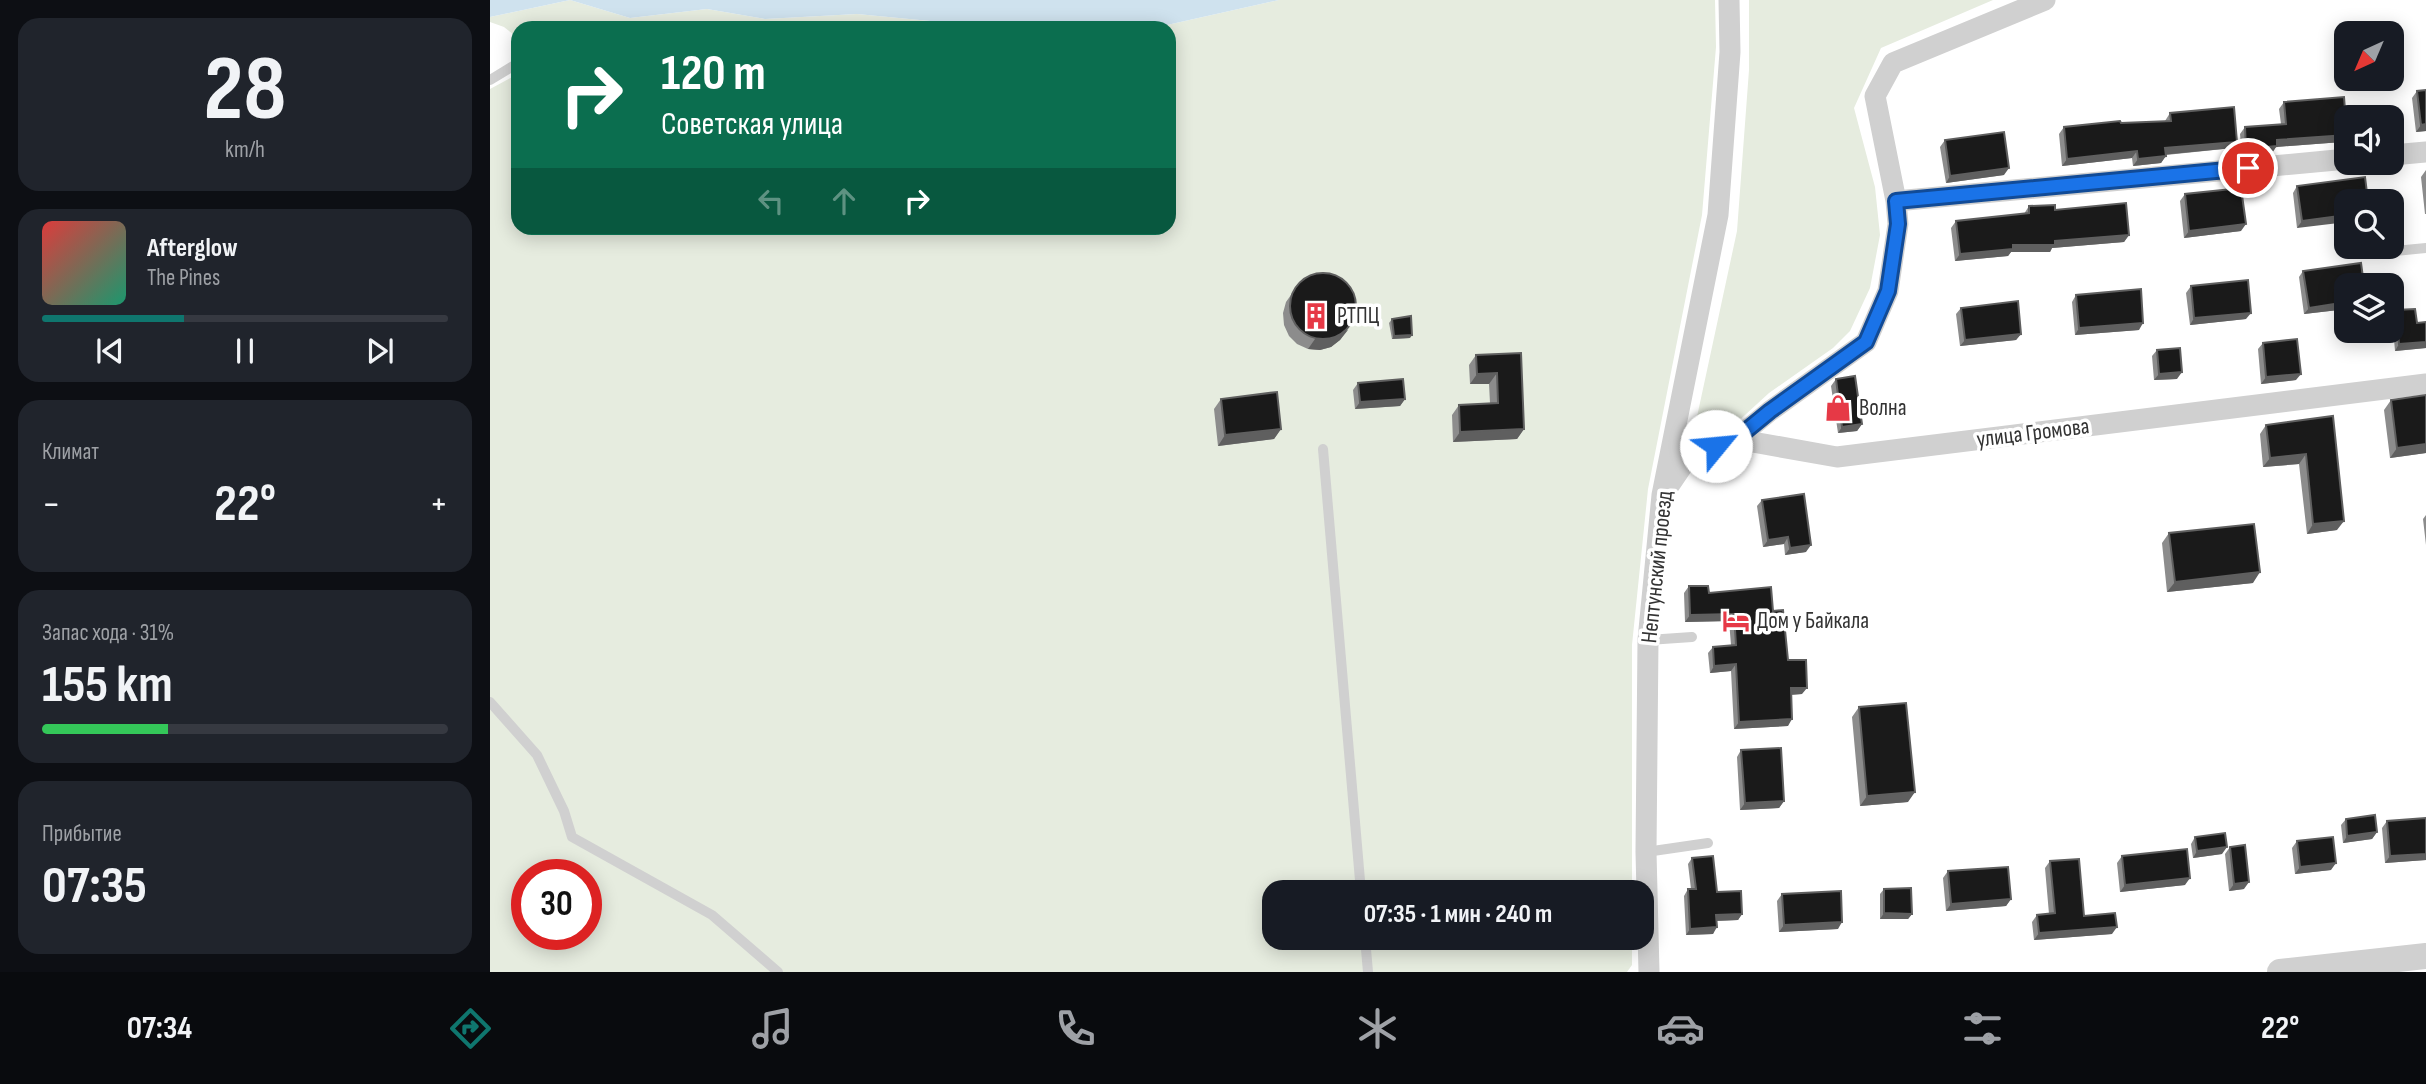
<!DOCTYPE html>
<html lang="ru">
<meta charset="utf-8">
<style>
body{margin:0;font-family:"Sofia Sans Condensed",sans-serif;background:#20242c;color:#f1f3f6;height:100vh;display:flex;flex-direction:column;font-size:26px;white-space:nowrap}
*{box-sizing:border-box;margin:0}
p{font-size:23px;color:#9ea1a6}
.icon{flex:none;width:38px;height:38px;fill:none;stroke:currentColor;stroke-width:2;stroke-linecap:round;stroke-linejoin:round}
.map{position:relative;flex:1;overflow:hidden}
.sheet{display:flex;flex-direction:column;gap:18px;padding:18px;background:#0d0f14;width:490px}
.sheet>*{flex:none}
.guide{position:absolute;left:21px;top:21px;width:665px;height:214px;border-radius:21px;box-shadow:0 4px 18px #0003;background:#0b6e4f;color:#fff;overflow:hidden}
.needle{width:46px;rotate:224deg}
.buttons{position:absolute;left:1844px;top:21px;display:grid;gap:14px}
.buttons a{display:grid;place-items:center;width:70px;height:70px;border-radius:14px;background:#171b24;box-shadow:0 4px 18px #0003;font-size:35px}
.speed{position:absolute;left:21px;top:859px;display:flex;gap:14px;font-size:35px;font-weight:700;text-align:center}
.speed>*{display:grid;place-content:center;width:91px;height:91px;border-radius:50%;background:#171b24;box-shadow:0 4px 18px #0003;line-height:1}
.speed .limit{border:10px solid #d22;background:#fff;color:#111}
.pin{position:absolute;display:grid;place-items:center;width:60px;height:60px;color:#fff;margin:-30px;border:4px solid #fff;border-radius:50%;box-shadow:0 2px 7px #0007}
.me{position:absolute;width:77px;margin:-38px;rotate:62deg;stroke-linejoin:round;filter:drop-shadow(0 0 5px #0008)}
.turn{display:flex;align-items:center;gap:24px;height:147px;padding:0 35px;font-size:32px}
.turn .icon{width:91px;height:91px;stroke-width:2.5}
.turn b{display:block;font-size:49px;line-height:60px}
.lanes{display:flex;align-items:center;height:66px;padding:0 35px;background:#0003;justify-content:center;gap:35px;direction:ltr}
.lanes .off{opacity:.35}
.big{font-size:52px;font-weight:700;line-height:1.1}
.sheet .tile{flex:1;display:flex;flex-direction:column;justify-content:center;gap:10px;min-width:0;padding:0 24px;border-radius:21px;background:#20242c}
.sheet .dial{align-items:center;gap:0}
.dial b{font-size:91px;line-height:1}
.song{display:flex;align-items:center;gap:21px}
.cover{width:84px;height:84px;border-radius:10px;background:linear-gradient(135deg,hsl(0 70% 55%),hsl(160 70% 35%))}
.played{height:7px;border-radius:4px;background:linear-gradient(90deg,#0f766e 35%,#363941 35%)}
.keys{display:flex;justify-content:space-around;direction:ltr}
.heat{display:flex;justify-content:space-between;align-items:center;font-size:38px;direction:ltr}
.charge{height:10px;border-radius:5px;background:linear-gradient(90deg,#34c759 31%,#363941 0)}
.trip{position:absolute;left:772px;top:880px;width:392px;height:70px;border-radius:21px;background:#171b24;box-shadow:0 4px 18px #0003;font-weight:700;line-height:70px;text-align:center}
.tab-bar{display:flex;height:112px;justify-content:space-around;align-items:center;background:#090b0e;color:#9ea1a6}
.tab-bar .icon{width:49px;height:49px}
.tab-bar .on{color:#0f766e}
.tab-bar b{font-size:32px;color:#f1f3f6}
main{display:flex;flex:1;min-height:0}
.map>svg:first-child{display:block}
.green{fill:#e6ecdf;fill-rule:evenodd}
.water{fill:#cfe2ee}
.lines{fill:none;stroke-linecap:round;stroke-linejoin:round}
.service{stroke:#d0d0d0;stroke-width:10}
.minor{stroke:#d0d0d0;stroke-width:21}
.tertiary{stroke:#d0d0d0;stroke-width:26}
.wall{fill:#8c8c8c}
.shaded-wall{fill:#5f5f5f}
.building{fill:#1a1a1a;stroke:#5f5f5f;stroke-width:2}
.route-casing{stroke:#114b97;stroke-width:18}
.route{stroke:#1a73e8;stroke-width:12}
.labels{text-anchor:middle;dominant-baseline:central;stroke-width:7;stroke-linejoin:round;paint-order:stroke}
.poi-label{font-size:23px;fill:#333;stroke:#fff;text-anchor:start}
.street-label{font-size:23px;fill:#333;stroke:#fff}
</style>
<main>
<section class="sheet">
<div class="tile dial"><b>28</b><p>km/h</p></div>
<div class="tile">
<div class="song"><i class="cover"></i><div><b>Afterglow</b><p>The Pines</p></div></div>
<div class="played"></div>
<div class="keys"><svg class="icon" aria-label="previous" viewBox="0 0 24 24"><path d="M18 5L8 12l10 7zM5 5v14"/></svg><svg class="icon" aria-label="pause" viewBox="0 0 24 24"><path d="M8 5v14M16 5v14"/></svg><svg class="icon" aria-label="next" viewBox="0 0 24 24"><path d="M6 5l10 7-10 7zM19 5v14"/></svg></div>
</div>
<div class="tile"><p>Климат</p>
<div class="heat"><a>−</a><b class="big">22°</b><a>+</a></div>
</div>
<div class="tile"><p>Запас хода · 31%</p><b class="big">155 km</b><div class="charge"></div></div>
<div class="tile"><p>Прибытие</p><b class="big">07:35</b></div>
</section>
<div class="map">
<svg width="1936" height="972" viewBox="0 0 1936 972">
<rect width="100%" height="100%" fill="#fff"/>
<path class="green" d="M80 0 140 18 217 9 275 19 367 14 461 23 677 25 789 0H1225L1226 47 1212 215 1158 489 1142 645V892H784V938H1142V965L1137 972H0V89L28 74V228H679V28H28V38L14 27 0 22V17ZM37 875H96V934H37Z
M1259 0H1503L1391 48 1364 108 1385 187 1390 235 1380 288 1360 331 1343 348 1279 393 1243 426 1219 437 1205 426 1247 231 1259 70Z"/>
<path class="water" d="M0 0H789L677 25 461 23 367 14 275 19 217 9 140 18 80 0 0 17Z"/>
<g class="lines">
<path class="service" d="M0 80 28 63
M1905 251 1936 248
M833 449 871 892
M1158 640 1202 637
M0 702 47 755 74 811 82 837 222 915 288 972
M1156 852 1218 843
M875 938 878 972"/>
<path class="minor" d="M1902 155 1936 152
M1406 201 1385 96 1403 63 1555 0
M1246 439 1280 411 1376 342 1398 291 1408 224 1406 201 1857 159
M1178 487 1195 462 1246 439 1347 457 1936 384
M1159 972 1156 852 1158 640 1172 495 1228 215 1240 52 1239 0"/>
<path class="tertiary" d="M1790 972 1936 956"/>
</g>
<path class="wall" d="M1927 91 1936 131 1926 132 1922 98Z
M1794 102 1852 142 1786 147 1782 153 1752 156 1750 134 1755 127 1791 124 1789 109Z
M1680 113 1743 148 1676 155 1671 163 1643 166 1642 158 1572 166 1569 134 1574 127 1675 121Z
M1455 140 1514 175 1456 183 1450 147Z
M1936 170V214H1935L1931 177Z
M1807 186 1878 201 1807 228 1803 193Z
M1695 194 1751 231 1694 238 1690 201Z
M1539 206 1565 210 1639 235 1634 242 1562 248 1560 252H1521L1518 256 1465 261 1461 228 1466 221 1534 214Z
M1813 271 1857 285V309L1814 314 1809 277Z
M1701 286 1756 319 1700 325 1696 293Z
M803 292 864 320 850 340 841 347 830 350 818 349 807 344 799 336 794 325 793 313 796 302Z
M1586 295 1649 330 1585 335 1582 302Z
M1471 308 1531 334 1526 340 1470 346 1466 314Z
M1906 310 1927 323 1936 322V348L1905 351 1902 316Z
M902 319 920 338 902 339 899 323Z
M1773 343 1806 380 1771 384 1768 349Z
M1667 350 1687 379 1664 380 1662 356Z
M1031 353 1034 429 1027 439 963 442 962 415 969 405 1000 403 999 384H980L979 365 986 355Z
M1346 379 1372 424 1367 431 1348 433 1341 386Z
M868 383 915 399 910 406 865 409 863 390Z
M731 399 791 429 784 439 728 446 724 409Z
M1901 400 1936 453 1900 458 1894 410Z
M1843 416 1847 530 1817 534 1809 464 1773 467 1770 434 1776 425Z
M1272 500 1316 552 1295 555 1294 544 1273 547 1267 506Z
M1936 515V545L1933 519Z
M1679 533 1763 583 1677 592 1672 543Z
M1199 586 1283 611 1298 660 1312 694 1301 695 1298 726 1244 729 1241 671 1220 673 1218 653 1223 647 1241 645 1239 621 1195 622 1194 593Z
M1369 707 1418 802 1370 806 1362 717Z
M1251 750 1294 801 1289 808 1250 810 1247 757Z
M1936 818V860L1895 863 1892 828 1897 821Z
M1856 819 1887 832 1882 839 1853 843 1851 825Z
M1705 837 1732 854 1703 858 1701 844Z
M1807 841 1841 870 1805 874 1802 848Z
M1740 847 1754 889 1739 891 1735 854Z
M1632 856 1695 885 1630 892 1627 863Z
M1202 858 1227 892 1252 914 1248 920 1227 921 1223 934 1196 935 1194 896 1198 889H1201L1198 864Z
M1560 861 1594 916 1622 934 1544 940 1542 922 1547 915 1559 914 1555 868Z
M1458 871 1521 899 1516 906 1456 911 1453 878Z
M1394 889 1422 914 1418 919H1390V894Z
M1292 894 1348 929 1289 932 1287 901Z"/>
<path class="shaded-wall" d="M1936 124V131L1926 132 1931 125Z
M1857 135 1852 142 1786 147 1782 153 1752 156 1756 149 1787 140Z
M1747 142 1743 148 1671 155 1675 148Z
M1647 151 1642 158 1572 166 1577 159Z
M1676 156 1671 163 1643 166 1648 159Z
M1519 168 1514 175 1456 183 1460 176Z
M1857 215V222L1807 228 1812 221Z
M1756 224 1751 231 1694 238 1699 231Z
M1639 235 1634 242 1562 248 1560 252H1521L1518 256 1465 261 1470 254 1523 245Z
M1857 302V309L1814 314 1819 308Z
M1761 313 1756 319 1700 325 1704 318Z
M1653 323 1649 330 1585 335 1589 328Z
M858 330 850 340 841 347 830 350 818 349 825 339Z
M1531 334 1526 340 1470 346 1475 340Z
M922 335 920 338 902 339 904 336Z
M1936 342V348L1905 351 1909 344Z
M1692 372 1687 379 1664 380 1669 374Z
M1007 373 999 384H980L987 374Z
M1811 374 1806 380 1771 384 1776 377Z
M915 399 910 406 865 409 870 402Z
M1372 424 1367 431 1348 433 1352 427Z
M791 429 784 439 728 446 735 435Z
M1034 429 1027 439 963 442 970 432Z
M1936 444V453L1900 458 1907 448Z
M1816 454 1809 464 1773 467 1780 458Z
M1854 521 1847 530 1817 534 1823 524Z
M1298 537 1294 544 1273 547 1278 540Z
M1321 545 1316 552 1295 555 1300 548Z
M1770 572 1763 583 1677 592 1685 582Z
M1244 614 1239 621 1195 622 1200 615Z
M1246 664 1241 671 1220 673 1224 666Z
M1301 688H1317L1312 694 1296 695Z
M1302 719 1298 726 1244 729 1249 722Z
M1425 792 1418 802 1370 806 1377 796Z
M1294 801 1289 808 1250 810 1255 803Z
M1887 832 1882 839 1853 843 1857 836Z
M1737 847 1732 854 1703 858 1707 851Z
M1936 854V860L1895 863 1900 856Z
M1846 863 1841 870 1805 874 1810 867Z
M1700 878 1695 885 1630 892 1635 885Z
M1759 882 1754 889 1739 891 1744 884Z
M1521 899 1516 906 1456 911 1461 904Z
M1394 913 1422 914 1418 919H1390Z
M1252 914 1248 920 1222 921 1226 915Z
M1352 922 1348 929 1289 932 1294 925Z
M1227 927 1223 934 1196 935 1200 929Z
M1627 927 1622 934 1544 940 1549 933Z"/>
<path class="building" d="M1936 90V124L1931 125 1927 91Z
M1854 97 1857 135 1787 140V146L1756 149 1755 127 1796 124 1794 102Z
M1744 107 1747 142 1675 148 1676 156 1648 159 1647 151 1577 159 1574 127 1630 121 1631 123 1681 121 1680 113Z
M1514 132 1519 168 1460 176 1455 140Z
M1875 177 1878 201H1857V215L1812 221 1807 186Z
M1751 188 1756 224 1699 231 1695 194Z
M1636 203 1639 235 1565 241V245H1523V249L1470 254 1466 221 1539 213V206L1565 205V210Z
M1871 263 1874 285H1857V302L1819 308 1813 271Z
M800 306a33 33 0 1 1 66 0a33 33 0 1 1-66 0Z
M1758 280 1761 313 1704 318 1701 286Z
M1651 289 1653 323 1589 328 1586 295Z
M1528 301 1531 334 1475 340 1471 308Z
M1925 309 1927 323 1936 322V342L1909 344 1906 310Z
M921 316 922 335 904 336 902 319Z
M1807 339 1811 374 1776 377 1773 343Z
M1690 348 1692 372 1669 374 1667 350Z
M1031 353 1034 429 970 432 969 405 1008 403 1007 373 987 374 986 355Z
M1365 376 1372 424 1352 427 1346 379Z
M913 379 915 399 870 402 868 383Z
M787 392 791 429 735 435 731 399Z
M1936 395V444L1907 448 1901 400Z
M1843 416 1854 521 1823 524 1816 454 1780 458 1776 425Z
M1314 494 1321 545 1300 548 1298 537 1278 540 1272 500Z
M1764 524 1770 572 1685 582 1679 533Z
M1199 586H1218L1219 593 1281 587 1283 611 1293 610 1298 660H1316L1317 688H1301L1302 719 1249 722 1246 664 1224 666 1223 647 1246 645 1244 614 1200 615Z
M1416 703 1425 792 1377 796 1369 707Z
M1291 748 1294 801 1255 803 1251 750Z
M1885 815 1887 832 1857 836 1856 819Z
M1936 818V854L1900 856 1897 821Z
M1735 833 1737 847 1707 851 1705 837Z
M1843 837 1846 863 1810 867 1807 841Z
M1755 845 1759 882 1744 884 1740 847Z
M1697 849 1700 878 1635 885 1632 856Z
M1223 856 1227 892 1251 891 1252 914 1226 915 1227 927 1200 929 1198 889H1206L1202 858Z
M1589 859 1594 916 1625 913 1627 927 1549 933 1547 915 1565 913 1560 861Z
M1518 867 1521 899 1461 904 1458 871Z
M1421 888 1422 914 1394 913V889Z
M1351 891 1352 922 1294 925 1292 894Z"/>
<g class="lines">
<defs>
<path id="route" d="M1226 446 1246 439 1280 411 1376 342 1398 291 1408 224 1406 201 1758 168"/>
</defs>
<use href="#route" class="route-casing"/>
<use href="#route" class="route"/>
</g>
<defs>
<symbol id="building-bare" viewBox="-9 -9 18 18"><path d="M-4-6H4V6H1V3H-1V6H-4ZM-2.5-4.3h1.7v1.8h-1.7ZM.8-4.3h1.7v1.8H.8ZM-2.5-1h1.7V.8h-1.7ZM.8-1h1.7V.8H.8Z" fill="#e63946" stroke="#fff" stroke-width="2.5" paint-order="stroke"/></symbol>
<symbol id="shop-bare" viewBox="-9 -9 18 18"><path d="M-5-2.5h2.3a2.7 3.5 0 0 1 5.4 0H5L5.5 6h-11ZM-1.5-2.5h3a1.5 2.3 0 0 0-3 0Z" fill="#e63946" stroke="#fff" stroke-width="2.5" paint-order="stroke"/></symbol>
<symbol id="hotel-bare" viewBox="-9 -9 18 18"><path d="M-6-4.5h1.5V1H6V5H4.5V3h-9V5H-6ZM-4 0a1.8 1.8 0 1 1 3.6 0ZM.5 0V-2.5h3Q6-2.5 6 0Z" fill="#e63946" stroke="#fff" stroke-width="2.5" paint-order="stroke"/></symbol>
</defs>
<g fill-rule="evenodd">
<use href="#building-bare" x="807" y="297" width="38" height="38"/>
<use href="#shop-bare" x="1329" y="389" width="38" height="38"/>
<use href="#hotel-bare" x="1227" y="602" width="38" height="38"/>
</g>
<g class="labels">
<g class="poi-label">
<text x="847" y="316">РТПЦ</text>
<text x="1369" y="408">Волна</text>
<text x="1267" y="621">Дом у Байкала</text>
</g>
<g class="street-label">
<text transform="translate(1543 433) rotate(-7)">улица Громова</text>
<text transform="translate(1167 567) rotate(-84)">Нептунский проезд</text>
</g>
</g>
</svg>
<div class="buttons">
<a><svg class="needle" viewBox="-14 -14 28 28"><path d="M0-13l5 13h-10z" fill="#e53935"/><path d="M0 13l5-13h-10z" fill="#9ea1a6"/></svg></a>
<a><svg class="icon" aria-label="sound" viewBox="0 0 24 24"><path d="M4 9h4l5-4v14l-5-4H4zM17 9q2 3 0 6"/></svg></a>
<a><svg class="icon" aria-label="search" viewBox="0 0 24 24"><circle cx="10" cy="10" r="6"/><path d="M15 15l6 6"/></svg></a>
<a><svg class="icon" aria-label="layers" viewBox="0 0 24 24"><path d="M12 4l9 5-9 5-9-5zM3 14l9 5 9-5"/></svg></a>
</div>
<div class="speed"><div class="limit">30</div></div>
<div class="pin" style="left:1758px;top:168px;background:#d93025"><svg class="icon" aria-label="arrive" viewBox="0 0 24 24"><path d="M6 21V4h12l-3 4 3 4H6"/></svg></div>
<svg class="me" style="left:1226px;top:446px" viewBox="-20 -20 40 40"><circle r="19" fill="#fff"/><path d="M0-13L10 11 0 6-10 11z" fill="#1a73e8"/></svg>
<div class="trip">07:35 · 1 мин · 240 m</div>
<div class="guide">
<div class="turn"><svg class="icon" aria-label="right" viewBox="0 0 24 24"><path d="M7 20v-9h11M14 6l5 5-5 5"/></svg><div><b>120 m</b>Советская улица</div></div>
<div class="lanes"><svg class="icon off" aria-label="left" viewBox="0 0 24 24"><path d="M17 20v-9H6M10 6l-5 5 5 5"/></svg><svg class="icon off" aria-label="ahead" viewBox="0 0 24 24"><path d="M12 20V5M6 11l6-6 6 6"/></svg><svg class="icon" aria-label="right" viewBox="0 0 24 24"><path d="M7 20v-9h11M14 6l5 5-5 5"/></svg></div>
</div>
</div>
</main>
<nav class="tab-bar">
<b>07:34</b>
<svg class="icon on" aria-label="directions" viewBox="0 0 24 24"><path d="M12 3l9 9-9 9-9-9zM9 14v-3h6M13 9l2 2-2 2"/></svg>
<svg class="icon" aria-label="music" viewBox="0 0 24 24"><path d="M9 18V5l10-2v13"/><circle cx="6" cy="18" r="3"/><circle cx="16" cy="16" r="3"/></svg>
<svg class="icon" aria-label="phone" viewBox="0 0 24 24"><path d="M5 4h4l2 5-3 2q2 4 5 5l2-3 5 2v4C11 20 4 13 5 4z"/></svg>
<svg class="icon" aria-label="climate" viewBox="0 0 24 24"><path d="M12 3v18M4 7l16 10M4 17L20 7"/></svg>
<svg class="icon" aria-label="car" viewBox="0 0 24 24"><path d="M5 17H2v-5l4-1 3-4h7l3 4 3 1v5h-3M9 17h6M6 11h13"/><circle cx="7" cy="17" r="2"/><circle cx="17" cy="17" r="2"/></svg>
<svg class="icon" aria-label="filters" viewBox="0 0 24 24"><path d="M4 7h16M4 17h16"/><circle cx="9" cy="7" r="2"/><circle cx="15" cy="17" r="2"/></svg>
<b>22°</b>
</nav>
